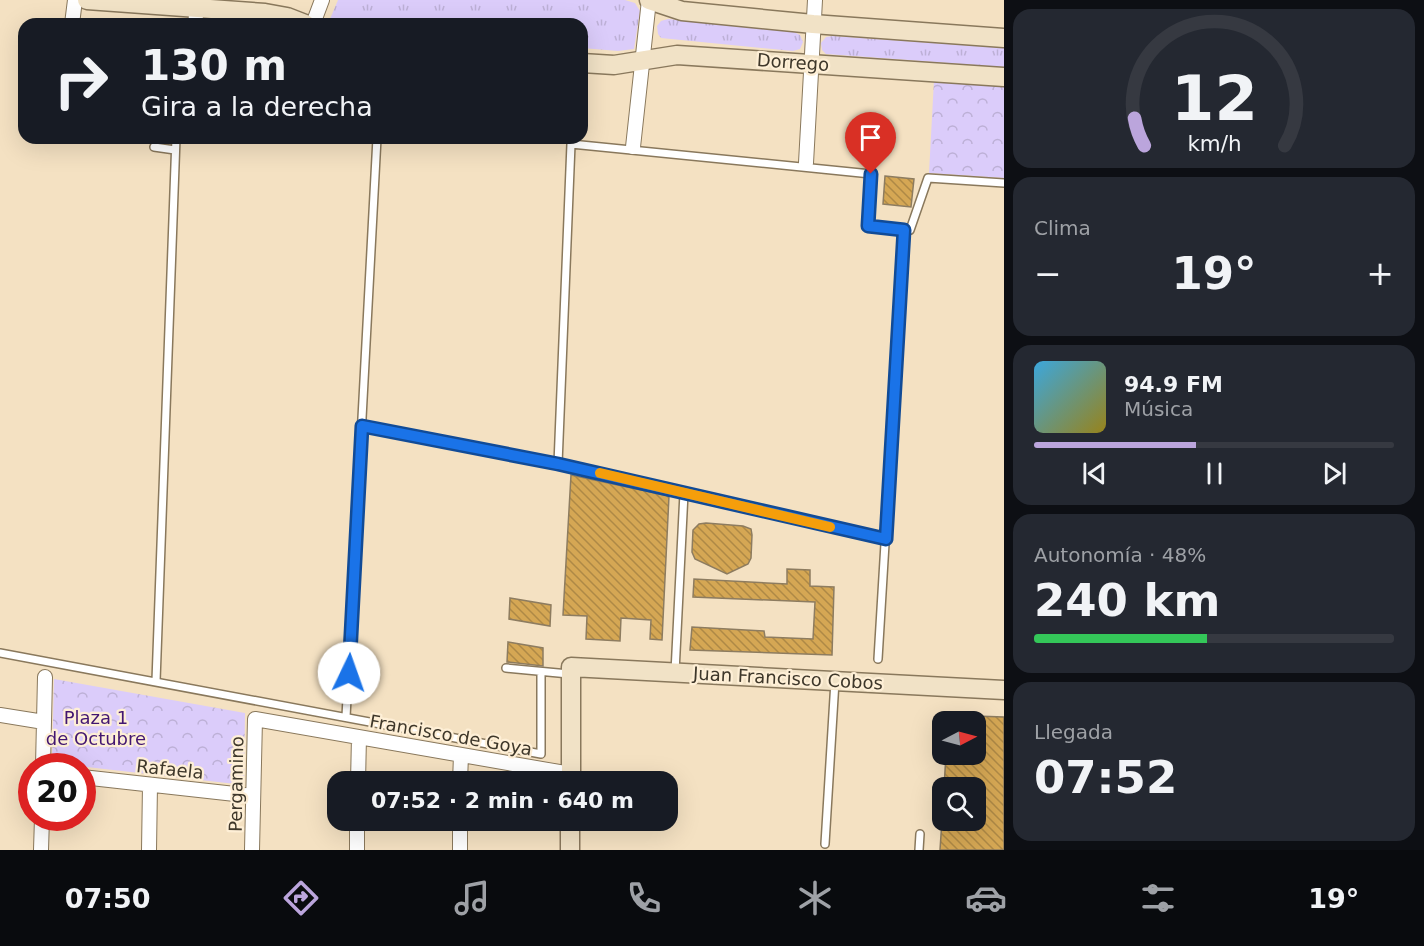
<!DOCTYPE html>
<html lang="es">
<meta charset="utf-8">
<style>
body{margin:0;font-family:"DejaVu Sans",sans-serif;background:#242831;color:#f1f3f6;height:100vh;display:flex;flex-direction:column;font-size:22px;white-space:nowrap}
*{box-sizing:border-box;margin:0}
p{font-size:20px;color:#9ea1a6}
.icon{flex:none;width:33px;height:33px;fill:none;stroke:currentColor;stroke-width:2;stroke-linecap:round;stroke-linejoin:round}
.map{position:relative;flex:1;overflow:hidden}
.details{display:flex;flex-direction:column;gap:9px;padding:9px;background:#0d0f14;width:420px}
.details>*{flex:none}
.guide{position:absolute;left:18px;top:18px;width:570px;height:126px;border-radius:18px;box-shadow:0 6px 24px #0002;background:#171b24;color:#f1f3f6;overflow:hidden}
.needle{width:39px;rotate:84deg}
.buttons{position:absolute;left:932px;top:711px;display:grid;gap:12px}
.buttons a{display:grid;place-items:center;width:54px;height:54px;border-radius:12px;background:#171b24;box-shadow:0 6px 24px #0002;font-size:30px}
.speed{position:absolute;left:18px;top:753px;display:flex;gap:12px;font-size:30px;font-weight:700;text-align:center}
.speed>*{display:grid;place-content:center;width:78px;height:78px;border-radius:50%;background:#171b24;box-shadow:0 6px 24px #0002;line-height:1}
.speed .limit{border:9px solid #d22;background:#fff;color:#111}
.pin{position:absolute;display:grid;place-items:center;width:51px;height:51px;color:#fff;margin:-62px -26px;border-radius:50% 50% 50% 0;rotate:-45deg;box-shadow:0 0 6px #0007}
.pin .icon{rotate:45deg}
.me{position:absolute;width:66px;margin:-33px;rotate:3deg;stroke-linejoin:round;filter:drop-shadow(0 0 4px #0008)}
.turn{display:flex;align-items:center;gap:21px;height:126px;padding:0 24px;font-size:27px}
.turn .icon{width:78px;height:78px;stroke-width:2.5}
.turn b{display:block;font-size:42px;line-height:51px}
.big{font-size:45px;font-weight:700;line-height:1.1}
.details .widget{flex:1;display:flex;flex-direction:column;justify-content:center;gap:9px;min-width:0;padding:0 21px;border-radius:18px;background:#242831}
.details .dial{align-items:center;gap:0}
.dial svg{height:156px;overflow:visible;fill:none;stroke:#363941;stroke-width:7;stroke-linecap:round;text-anchor:middle}
.dial text{fill:#f1f3f6;stroke:none}
.song{display:flex;align-items:center;gap:18px}
.cover{width:72px;height:72px;border-radius:9px;background:linear-gradient(135deg,hsl(200 70% 55%),hsl(50 70% 35%))}
.played{height:6px;border-radius:3px;background:linear-gradient(90deg,#bba5dc 45%,#363941 45%)}
.keys{display:flex;justify-content:space-around;direction:ltr}
.heat{display:flex;justify-content:space-between;align-items:center;font-size:33px;direction:ltr}
.charge{height:9px;border-radius:4px;background:linear-gradient(90deg,#34c759 48%,#363941 0)}
.trip{position:absolute;left:327px;top:771px;width:351px;height:60px;border-radius:18px;background:#171b24;box-shadow:0 6px 24px #0002;font-weight:700;line-height:60px;text-align:center}
.tabs{display:flex;height:96px;justify-content:space-around;align-items:center;background:#090b0e;color:#9ea1a6}
.tabs .icon{width:42px;height:42px}
.tabs .selected{color:#bba5dc}
.tabs b{font-size:27px;color:#f1f3f6}
main{display:flex;flex:1;min-height:0}
.map>svg:first-child{display:block}
.grass{fill:url(#grass-tufts)}
.forest{fill:url(#forest-crowns)}
.building{fill:url(#building-back-hatch);stroke:#8d7c60;stroke-width:1.5}
.lines{fill:none;stroke-linecap:round;stroke-linejoin:round}
.lane-casing{stroke:#89785c;stroke-width:10}
.street-casing{stroke:#89785c;stroke-width:16}
.secondary-casing{stroke:#89785c;stroke-width:21}
.lane{stroke:#fff;stroke-width:7}
.street{stroke:#fff;stroke-width:14}
.secondary{stroke:#f1e2c6;stroke-width:18}
.route-casing{stroke:#114b97;stroke-width:15}
.route{stroke:#1a73e8;stroke-width:10}
.slow{stroke:#f59e0b;stroke-width:10}
.labels{text-anchor:middle;dominant-baseline:central;stroke-width:4.5;stroke-linejoin:round;paint-order:stroke}
.street-label{font-size:18px;fill:#3e372a;stroke:#feefd6}
.park-label{font-size:18px;fill:#421671;stroke:#feefd6}
</style>
<main>
<div class="map">
<svg width="1004" height="850" viewBox="0 0 1004 850">
<defs>
<pattern id="grass-tufts" width="24" height="20" patternUnits="userSpaceOnUse" patternTransform="scale(1.5)"><rect width="24" height="20" fill="#dbccfa"/><path d="M3 7l-1-3M5 7V3M7 7l1-3M15 17l-1-3M17 17v-4M19 17l1-3" fill="none" stroke="#bdb0d6"/></pattern>
<pattern id="forest-crowns" width="20" height="18" patternUnits="userSpaceOnUse" patternTransform="scale(1.5)"><rect width="20" height="18" fill="#dbccfa"/><path d="M2 6a3 3 0 1 1 6 0M12 15a3 3 0 1 1 6 0" fill="none" stroke="#bdb0d6"/></pattern>
<pattern id="building-back-hatch" width="6" height="6" patternUnits="userSpaceOnUse" patternTransform="scale(1.5)"><rect width="6" height="6" fill="#d5a754"/><path d="M-1 5l2 2M0 0l6 6M5-1l2 2" fill="none" stroke="#ae8946"/></pattern>
</defs>
<rect width="100%" height="100%" fill="#f4e1c2"/>
<path class="grass" d="M338 0H625L635 3 640 11 634 49 618 51 582 48V24H331L330 19Z
M668 19 794 32 800 35 803 42 800 49 793 51 661 38 658 34 657 26 661 21Z
M833 36 1004 48V67L826 54 822 50 821 43 826 37Z"/>
<path class="forest" d="M934 80 1004 85V178L929 173Z
M54 679 245 713 244 785 52 763Z"/>
<path class="building" d="M885 176 914 179 911 207 883 204Z
M571 475 669 496 662 640 650 639 651 620 621 618 620 641 586 639 587 616 563 615Z
M706 523 743 526 751 529 752 535 751 558 748 564 727 574 695 559 692 552 693 530 699 524Z
M787 569 810 570V586L834 587 832 655 690 650 692 627 764 631 765 637 813 639 815 602 693 597 694 579 787 584Z
M510 598 551 605 550 626 509 619Z
M508 642 543 648V666L507 662Z
M975 716 1004 717V850H940L942 820H975V788H944L946 754H975Z"/>
<g class="lines">
<defs>
<path id="lane" d="M154 147 175 150
M362 426 565 465 886 539
M558 464 571 144 871 174 868 226 910 230 928 178 1004 183
M0 653 541 754V673
M878 659 904 230
M506 668 569 674
M675 672 684 493
M156 681 176 138
M346 717 377 138
M825 844 835 681
M919 850 920 834"/>
<path id="street" d="M72 24 75 0
M195 24 197 7
M313 24 322 0
M633 147 649 0
M806 163 815 0
M0 715 44 722
M43 766 45 677
M82 777 253 796
M358 782 359 737
M460 782 461 755
M41 850 42 818
M149 850 150 785
M252 850 255 719 571 774
M357 850V820
M460 850V820"/>
<path id="secondary" d="M87 0 265 13 287 17 305 24
M649 0 682 11 813 24 1004 38
M582 63 614 65 677 55 1004 77
M571 782V667L1004 690
M570 850V820"/>
</defs>
<use href="#lane" class="lane-casing"/>
<use href="#street" class="street-casing"/>
<use href="#secondary" class="secondary-casing"/>
<use href="#lane" class="lane"/>
<use href="#street" class="street"/>
<use href="#secondary" class="secondary"/>
</g>
<g class="lines">
<defs>
<path id="route" d="M349 673 362 426 558 464 886 539 904 230 868 226 871 174"/>
</defs>
<use href="#route" class="route-casing"/>
<use href="#route" class="route"/>
<path class="slow" d="M600 473 830 527"/>
</g>
<g class="labels">
<g class="street-label">
<text transform="translate(793 62) rotate(4)">Dorrego</text>
<text transform="translate(788 678) rotate(3)">Juan Francisco Cobos</text>
<text transform="translate(451 735) rotate(10)">Francisco de Goya</text>
<text transform="translate(170 769) rotate(6)">Rafaela</text>
<text transform="translate(236 784) rotate(-89)">Pergamino</text>
</g>
<g class="park-label">
<text x="96" y="717">Plaza 1<tspan x="96" dy="21">de Octubre</tspan></text>
</g>
</g>
</svg>
<div class="buttons">
<a><svg class="needle" viewBox="-14 -14 28 28"><path d="M0-13l5 13h-10z" fill="#e53935"/><path d="M0 13l5-13h-10z" fill="#9ea1a6"/></svg></a>
<a><svg class="icon" aria-label="search" viewBox="0 0 24 24"><circle cx="10" cy="10" r="6"/><path d="M15 15l6 6"/></svg></a>
</div>
<div class="speed"><div class="limit">20</div></div>
<div class="pin" style="left:871px;top:174px;background:#d93025"><svg class="icon" aria-label="arrive" viewBox="0 0 24 24"><path d="M6 21V4h12l-3 4 3 4H6"/></svg></div>
<svg class="me" style="left:349px;top:673px" viewBox="-20 -20 40 40"><circle r="19" fill="#fff"/><path d="M0-13L10 11 0 6-10 11z" fill="#1a73e8"/></svg>
<div class="trip">07:52 · 2 min · 640 m</div>
<div class="guide">
<div class="turn"><svg class="icon" aria-label="right" viewBox="0 0 24 24"><path d="M7 20v-9h11M14 6l5 5-5 5"/></svg><div><b>130 m</b>Gira a la derecha</div></div>
</div>
</div>
<section class="details">
<div class="widget dial"><svg viewBox="0 0 100 80">
<path d="M14 69A42 42 0 1 1 86 69"/>
<path d="M14 69A42 42 0 0 1 9 55" stroke="#bba5dc"/>
<text x="50" y="56" font-size="32" font-weight="700">12</text>
<text x="50" y="72" font-size="11">km/h</text>
</svg></div>
<div class="widget"><p>Clima</p>
<div class="heat"><a>−</a><b class="big">19°</b><a>+</a></div>
</div>
<div class="widget">
<div class="song"><i class="cover"></i><div><b>94.9 FM</b><p>Música</p></div></div>
<div class="played"></div>
<div class="keys"><svg class="icon" aria-label="previous" viewBox="0 0 24 24"><path d="M18 5L8 12l10 7zM5 5v14"/></svg><svg class="icon" aria-label="pause" viewBox="0 0 24 24"><path d="M8 5v14M16 5v14"/></svg><svg class="icon" aria-label="next" viewBox="0 0 24 24"><path d="M6 5l10 7-10 7zM19 5v14"/></svg></div>
</div>
<div class="widget"><p>Autonomía · 48%</p><b class="big">240 km</b><div class="charge"></div></div>
<div class="widget"><p>Llegada</p><b class="big">07:52</b></div>
</section>
</main>
<nav class="tabs">
<b>07:50</b>
<svg class="icon selected" aria-label="directions" viewBox="0 0 24 24"><path d="M12 3l9 9-9 9-9-9zM9 14v-3h6M13 9l2 2-2 2"/></svg>
<svg class="icon" aria-label="music" viewBox="0 0 24 24"><path d="M9 18V5l10-2v13"/><circle cx="6" cy="18" r="3"/><circle cx="16" cy="16" r="3"/></svg>
<svg class="icon" aria-label="phone" viewBox="0 0 24 24"><path d="M5 4h4l2 5-3 2q2 4 5 5l2-3 5 2v4C11 20 4 13 5 4z"/></svg>
<svg class="icon" aria-label="climate" viewBox="0 0 24 24"><path d="M12 3v18M4 7l16 10M4 17L20 7"/></svg>
<svg class="icon" aria-label="car" viewBox="0 0 24 24"><path d="M5 17H2v-5l4-1 3-4h7l3 4 3 1v5h-3M9 17h6M6 11h13"/><circle cx="7" cy="17" r="2"/><circle cx="17" cy="17" r="2"/></svg>
<svg class="icon" aria-label="filters" viewBox="0 0 24 24"><path d="M4 7h16M4 17h16"/><circle cx="9" cy="7" r="2"/><circle cx="15" cy="17" r="2"/></svg>
<b>19°</b>
</nav>
